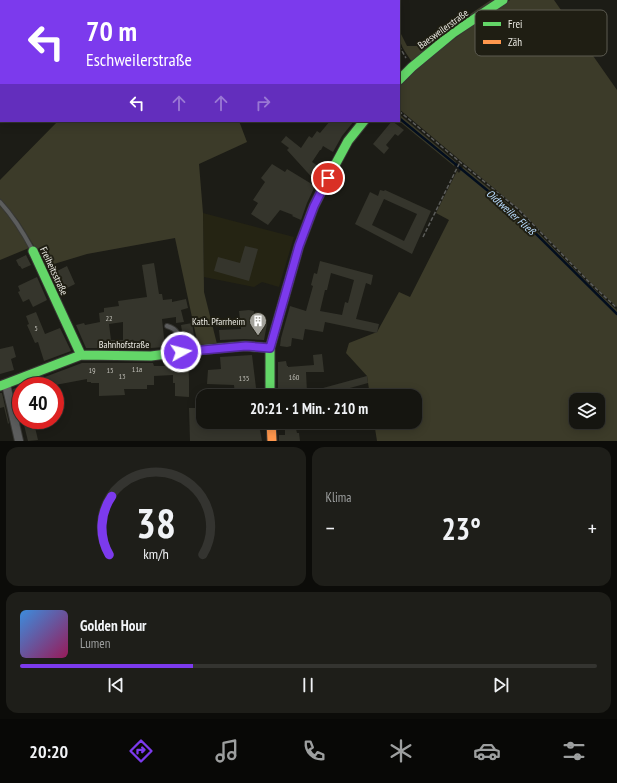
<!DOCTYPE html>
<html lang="de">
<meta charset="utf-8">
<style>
body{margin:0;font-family:"PT Sans Narrow",sans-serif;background:#1e1e19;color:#f1f3f6;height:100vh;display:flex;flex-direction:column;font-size:15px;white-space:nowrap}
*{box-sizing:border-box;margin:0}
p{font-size:13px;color:#9d9f9f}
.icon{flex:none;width:22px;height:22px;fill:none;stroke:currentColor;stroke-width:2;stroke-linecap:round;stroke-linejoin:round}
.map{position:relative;height:441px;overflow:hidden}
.sheet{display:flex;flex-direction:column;gap:6px;padding:6px;background:#0c0c09;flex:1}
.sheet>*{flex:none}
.top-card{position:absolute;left:0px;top:0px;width:400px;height:122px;box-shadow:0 2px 10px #0003,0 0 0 1px #343430;background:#7c3aed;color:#fff;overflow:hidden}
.tools{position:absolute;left:569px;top:393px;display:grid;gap:8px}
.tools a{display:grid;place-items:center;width:36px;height:36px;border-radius:8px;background:#151510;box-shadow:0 2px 10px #0003,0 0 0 1px #343430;font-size:20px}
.speed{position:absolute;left:12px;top:377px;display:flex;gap:8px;font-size:20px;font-weight:700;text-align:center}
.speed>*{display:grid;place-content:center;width:52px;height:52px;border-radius:50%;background:#151510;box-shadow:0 2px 10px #0003,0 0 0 1px #343430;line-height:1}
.speed .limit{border:6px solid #d22;background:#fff;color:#111}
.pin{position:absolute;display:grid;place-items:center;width:34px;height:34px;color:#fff;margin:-17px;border:2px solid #fff;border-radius:50%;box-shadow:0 1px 4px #0007}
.me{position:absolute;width:44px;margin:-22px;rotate:83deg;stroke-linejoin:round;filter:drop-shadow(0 0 3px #0008)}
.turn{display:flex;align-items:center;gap:14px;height:84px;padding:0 20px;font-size:18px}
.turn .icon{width:52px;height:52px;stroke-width:2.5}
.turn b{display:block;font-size:28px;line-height:34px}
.lanes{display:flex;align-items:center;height:38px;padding:0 20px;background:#0003;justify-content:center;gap:20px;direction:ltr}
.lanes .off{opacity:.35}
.big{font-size:30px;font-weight:700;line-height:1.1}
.sheet .card{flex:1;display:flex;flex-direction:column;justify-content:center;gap:6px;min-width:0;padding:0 14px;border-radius:12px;background:#1e1e19}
.sheet .dial{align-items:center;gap:0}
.dial svg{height:104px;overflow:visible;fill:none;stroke:#343430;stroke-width:7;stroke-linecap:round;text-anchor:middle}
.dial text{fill:#f1f3f6;stroke:none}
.song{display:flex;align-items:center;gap:12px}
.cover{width:48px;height:48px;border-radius:6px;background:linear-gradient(135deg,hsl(210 70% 55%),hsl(330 70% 35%))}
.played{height:4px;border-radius:2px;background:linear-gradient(90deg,#7c3aed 30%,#343430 30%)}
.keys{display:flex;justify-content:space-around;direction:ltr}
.heat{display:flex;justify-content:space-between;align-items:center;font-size:22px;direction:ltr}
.sheet .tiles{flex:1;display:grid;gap:6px;grid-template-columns:1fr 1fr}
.card:last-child{grid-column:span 2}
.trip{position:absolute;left:196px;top:389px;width:226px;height:40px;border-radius:12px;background:#151510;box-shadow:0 2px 10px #0003,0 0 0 1px #343430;font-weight:700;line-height:40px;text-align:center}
.tab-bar{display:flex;height:64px;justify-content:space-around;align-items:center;background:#080806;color:#9d9f9f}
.tab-bar .icon{width:28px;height:28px}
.tab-bar .on{color:#7c3aed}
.tab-bar b{font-size:18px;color:#f1f3f6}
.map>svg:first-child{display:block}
.built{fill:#252413}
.green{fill:#3c3b29;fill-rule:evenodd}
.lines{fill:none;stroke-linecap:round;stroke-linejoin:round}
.stream{stroke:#030e1e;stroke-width:2.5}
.building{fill:#35352c;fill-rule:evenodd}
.lane-casing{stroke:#383834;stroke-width:6}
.street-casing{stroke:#383834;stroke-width:10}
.fast-casing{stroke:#383834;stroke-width:11}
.slow-casing{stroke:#383834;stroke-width:11}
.path{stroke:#5c5d5b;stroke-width:1.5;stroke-dasharray:4 2;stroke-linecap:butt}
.lane{stroke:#5c5d5d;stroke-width:4}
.street{stroke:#5c5d5d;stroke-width:8}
.fast{stroke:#63d668;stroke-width:9}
.slow{stroke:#ff974d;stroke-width:9}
.route-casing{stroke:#51269a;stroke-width:10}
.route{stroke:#7c3aed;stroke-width:7}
.labels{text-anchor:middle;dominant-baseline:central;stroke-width:4;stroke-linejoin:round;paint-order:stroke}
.number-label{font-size:8px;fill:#bebdb5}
.street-label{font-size:10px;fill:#ebeae3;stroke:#1f1e13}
.poi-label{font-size:10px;fill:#ebeae3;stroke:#1f1e13;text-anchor:end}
.water-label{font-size:11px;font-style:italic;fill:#b9dcff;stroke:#1f1e13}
.key{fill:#1f1e13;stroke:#5c5b51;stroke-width:1}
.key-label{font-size:11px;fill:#ebeae3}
</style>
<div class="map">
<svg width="617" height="441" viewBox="0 0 617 441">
<rect width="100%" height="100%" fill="#1c1c16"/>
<path class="built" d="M203 213 294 237 279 287 262 282 254 287 204 277Z"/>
<path class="green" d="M173 0H376L377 1H174Z
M491 0H496L412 62C404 50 399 45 399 30L407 46H423Z
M510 0H554L617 90V307L590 282 519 209 467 166 399 109V87L427 59 473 25Z
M399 114 456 162 454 166 399 121Z
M58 121H239L247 142 199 164 203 213 204 292 217 344 198 345 175 238 87 254 44 267 34 246 18 220 0 199V180Z
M463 167 517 211 590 285 617 310V441H377L374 422H415V396H370L367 376 346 353 349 343 377 332 399 292 410 297 449 220 436 213 457 171 459 173ZM576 400H598V422H576Z
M0 205 19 229 29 248 0 260Z"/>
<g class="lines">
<path class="stream" d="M276 0 277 1
M399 118 515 213 617 314"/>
</g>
<path class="building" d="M330 121H354L342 136 333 152 323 146 321 150H320L312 162 324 170 317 183 287 150 289 148 281 142 286 136 301 148 309 136 312 138 317 131 320 133Z
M392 121 404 130 398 136 395 134 386 145 389 148 384 154 373 144Z
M272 164 285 172 287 169 315 186 307 203 301 220 292 216 293 215 280 210 268 225 251 214 258 203 253 200 265 182 261 178Z
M380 190 384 191 385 190 431 211 412 254 355 224 370 192 378 196ZM384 199 417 214 404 241 372 225Z
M245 246 258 249 249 281 214 271 218 257 240 263Z
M26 255 31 265 22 269 20 266H19L16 260Z
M320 261 373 275 371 285 366 283 356 319 379 324 377 333 325 322 323 332 305 329 303 340 292 338 291 346 287 347 280 346 281 338 290 306 306 311 313 286 311 285 314 273 317 274ZM331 273 354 280 348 303 345 302 342 315 320 311 325 290H327Z
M154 263 159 294H162L163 300 172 299V302L186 299 188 308 181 310 184 322 176 323V317L162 319 165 347 151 348H86L76 325 84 323 85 325 100 322 99 313 104 312V308L119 306 118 301 147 297 142 265ZM123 322V340H111L109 324Z
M67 266 75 284 63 290 55 272Z
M37 277 47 300 33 307 29 299 23 302 18 292 20 291 18 286Z
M249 310 254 311 253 323 267 324 264 340 244 339 220 340 219 330 241 329 239 311Z
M36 312 45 334 60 328 71 351 44 361 38 342 35 343 27 325 29 324 26 316Z
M192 323 195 343 184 344 181 325Z
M13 346 16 357 11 359 14 370 0 374V349Z
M322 354 324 372H306L307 392 296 395 297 396H278V362L286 361 287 366H288V367L314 365 313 355Z
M252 355 257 396H235L234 385 207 384 208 370 221 369 220 357Z
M188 360 189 379V397L175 396V383H173V375L154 376V385H147V389H124L125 395 99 396V383H91V382H87V379L50 386H21L82 363H153L154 366H170V361Z
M367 376 368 383 321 396H301V394Z
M21 386V420H20L13 389Z
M0 393H2L9 423 8 424 4 407 0 408Z
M189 408H203V422H219V425L229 424V427L259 425 262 441H190Z
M34 423 38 440 28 441 24 425Z
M285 429H296L297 433H299L300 441H279V435H285Z"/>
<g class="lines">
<defs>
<path id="lane" d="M0 202C13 216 23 232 32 249
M167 326C181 330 179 339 181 351"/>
<path id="street" d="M6 384 19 441"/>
<path id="fast" d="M399 80 412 67 453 33 503 0
M33 251 81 355
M0 386 81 355 151 356 198 350 245 346 270 348
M270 396V348L299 246 314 206 328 178 348 141 364 121"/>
<path id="slow" d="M271 422 272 441"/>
</defs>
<use href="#lane" class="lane-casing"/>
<use href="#street" class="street-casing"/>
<use href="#fast" class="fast-casing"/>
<use href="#slow" class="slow-casing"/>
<path class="path" d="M378 0 379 1
M399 46 406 58
M399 111 460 162 518 209 590 283 617 308
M423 237 460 162"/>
<use href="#lane" class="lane"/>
<use href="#street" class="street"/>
<use href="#fast" class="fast"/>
<use href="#slow" class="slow"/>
</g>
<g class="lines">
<defs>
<path id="route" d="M181 352 246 346 270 348 299 246 314 206 328 178"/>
</defs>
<use href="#route" class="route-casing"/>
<use href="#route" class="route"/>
</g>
<defs>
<symbol id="building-pin" viewBox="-11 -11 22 30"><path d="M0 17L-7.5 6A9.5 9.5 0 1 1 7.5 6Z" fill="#a3a29b" stroke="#1f1e13"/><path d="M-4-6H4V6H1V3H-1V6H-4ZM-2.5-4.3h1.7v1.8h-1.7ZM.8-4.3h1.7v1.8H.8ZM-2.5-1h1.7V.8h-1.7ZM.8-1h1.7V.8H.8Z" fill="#fff"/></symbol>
</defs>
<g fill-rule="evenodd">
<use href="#building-pin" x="248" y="311" width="20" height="27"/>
</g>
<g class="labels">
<g class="number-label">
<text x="109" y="318">22</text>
<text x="36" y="328">5</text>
<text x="137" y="369">11a</text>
<text x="92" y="370">19</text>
<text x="110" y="370">15</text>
<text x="122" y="376">13</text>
<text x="294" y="377">160</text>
<text x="244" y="378">135</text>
</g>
<g class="street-label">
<text transform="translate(443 29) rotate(-36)">Baesweilerstraße</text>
<text transform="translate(54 271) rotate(65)">Freiheitsstraße</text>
<text x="124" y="344">Bahnhofstraße</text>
</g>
<g class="poi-label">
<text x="245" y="321">Kath. Pfarrheim</text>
</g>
<g class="water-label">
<text transform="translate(511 212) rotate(42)">Oidtweiler Fließ</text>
</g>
</g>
<rect x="475" y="10" width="132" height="46" rx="6" class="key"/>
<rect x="483" y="22" width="18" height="4" fill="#63d668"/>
<rect x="483" y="40" width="18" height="4" fill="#ff974d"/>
<g class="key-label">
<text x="508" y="28">Frei</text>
<text x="508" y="46">Zäh</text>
</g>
</svg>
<div class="tools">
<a><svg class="icon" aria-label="layers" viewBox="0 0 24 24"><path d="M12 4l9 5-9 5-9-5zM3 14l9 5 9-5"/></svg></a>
</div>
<div class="speed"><div class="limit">40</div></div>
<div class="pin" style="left:328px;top:178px;background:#d93025"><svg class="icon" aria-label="arrive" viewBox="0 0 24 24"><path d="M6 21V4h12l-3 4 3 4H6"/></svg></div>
<svg class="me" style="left:181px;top:352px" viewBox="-20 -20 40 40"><circle r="17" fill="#7c3aed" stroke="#fff" stroke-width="3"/><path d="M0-11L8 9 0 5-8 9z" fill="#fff"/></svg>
<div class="trip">20:21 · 1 Min. · 210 m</div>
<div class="top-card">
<div class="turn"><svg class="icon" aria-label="left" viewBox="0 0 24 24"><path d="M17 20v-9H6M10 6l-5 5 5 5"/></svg><div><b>70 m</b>Eschweilerstraße</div></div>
<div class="lanes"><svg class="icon" aria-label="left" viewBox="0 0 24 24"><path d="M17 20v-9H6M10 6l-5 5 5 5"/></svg><svg class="icon off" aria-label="ahead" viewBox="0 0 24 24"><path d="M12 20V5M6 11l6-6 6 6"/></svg><svg class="icon off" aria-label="ahead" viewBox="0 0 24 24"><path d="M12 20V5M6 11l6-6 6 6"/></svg><svg class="icon off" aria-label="right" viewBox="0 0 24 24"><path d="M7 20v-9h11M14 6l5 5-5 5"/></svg></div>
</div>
</div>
<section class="sheet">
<div class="tiles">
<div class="card dial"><svg viewBox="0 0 100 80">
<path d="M14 69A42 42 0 1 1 86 69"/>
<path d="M14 69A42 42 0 0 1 16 24" stroke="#7c3aed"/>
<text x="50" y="56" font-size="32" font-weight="700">38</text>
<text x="50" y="72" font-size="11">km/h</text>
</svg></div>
<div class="card"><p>Klima</p>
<div class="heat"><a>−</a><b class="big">23°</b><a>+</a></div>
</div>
<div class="card">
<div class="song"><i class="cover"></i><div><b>Golden Hour</b><p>Lumen</p></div></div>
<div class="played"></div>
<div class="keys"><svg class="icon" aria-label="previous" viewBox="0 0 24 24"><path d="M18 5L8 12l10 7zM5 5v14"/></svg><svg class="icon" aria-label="pause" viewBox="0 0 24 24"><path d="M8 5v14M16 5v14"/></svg><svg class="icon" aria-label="next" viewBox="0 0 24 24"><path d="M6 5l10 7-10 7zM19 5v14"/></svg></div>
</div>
</div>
</section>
<nav class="tab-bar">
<b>20:20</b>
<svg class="icon on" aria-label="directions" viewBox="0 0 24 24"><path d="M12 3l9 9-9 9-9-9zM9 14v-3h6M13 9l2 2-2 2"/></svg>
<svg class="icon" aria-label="music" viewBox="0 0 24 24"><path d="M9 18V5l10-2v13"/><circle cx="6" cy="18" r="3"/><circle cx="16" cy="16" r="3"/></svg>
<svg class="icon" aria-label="phone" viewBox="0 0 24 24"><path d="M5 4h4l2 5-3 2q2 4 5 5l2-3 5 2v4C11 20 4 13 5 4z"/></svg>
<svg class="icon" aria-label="climate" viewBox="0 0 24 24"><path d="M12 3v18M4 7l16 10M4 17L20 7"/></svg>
<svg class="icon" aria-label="car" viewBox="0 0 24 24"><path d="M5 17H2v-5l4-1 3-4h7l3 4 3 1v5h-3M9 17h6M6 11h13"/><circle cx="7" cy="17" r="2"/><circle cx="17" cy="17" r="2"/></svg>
<svg class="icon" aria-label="filters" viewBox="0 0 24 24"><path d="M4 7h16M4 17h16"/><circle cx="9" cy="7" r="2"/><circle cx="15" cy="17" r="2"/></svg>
</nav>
